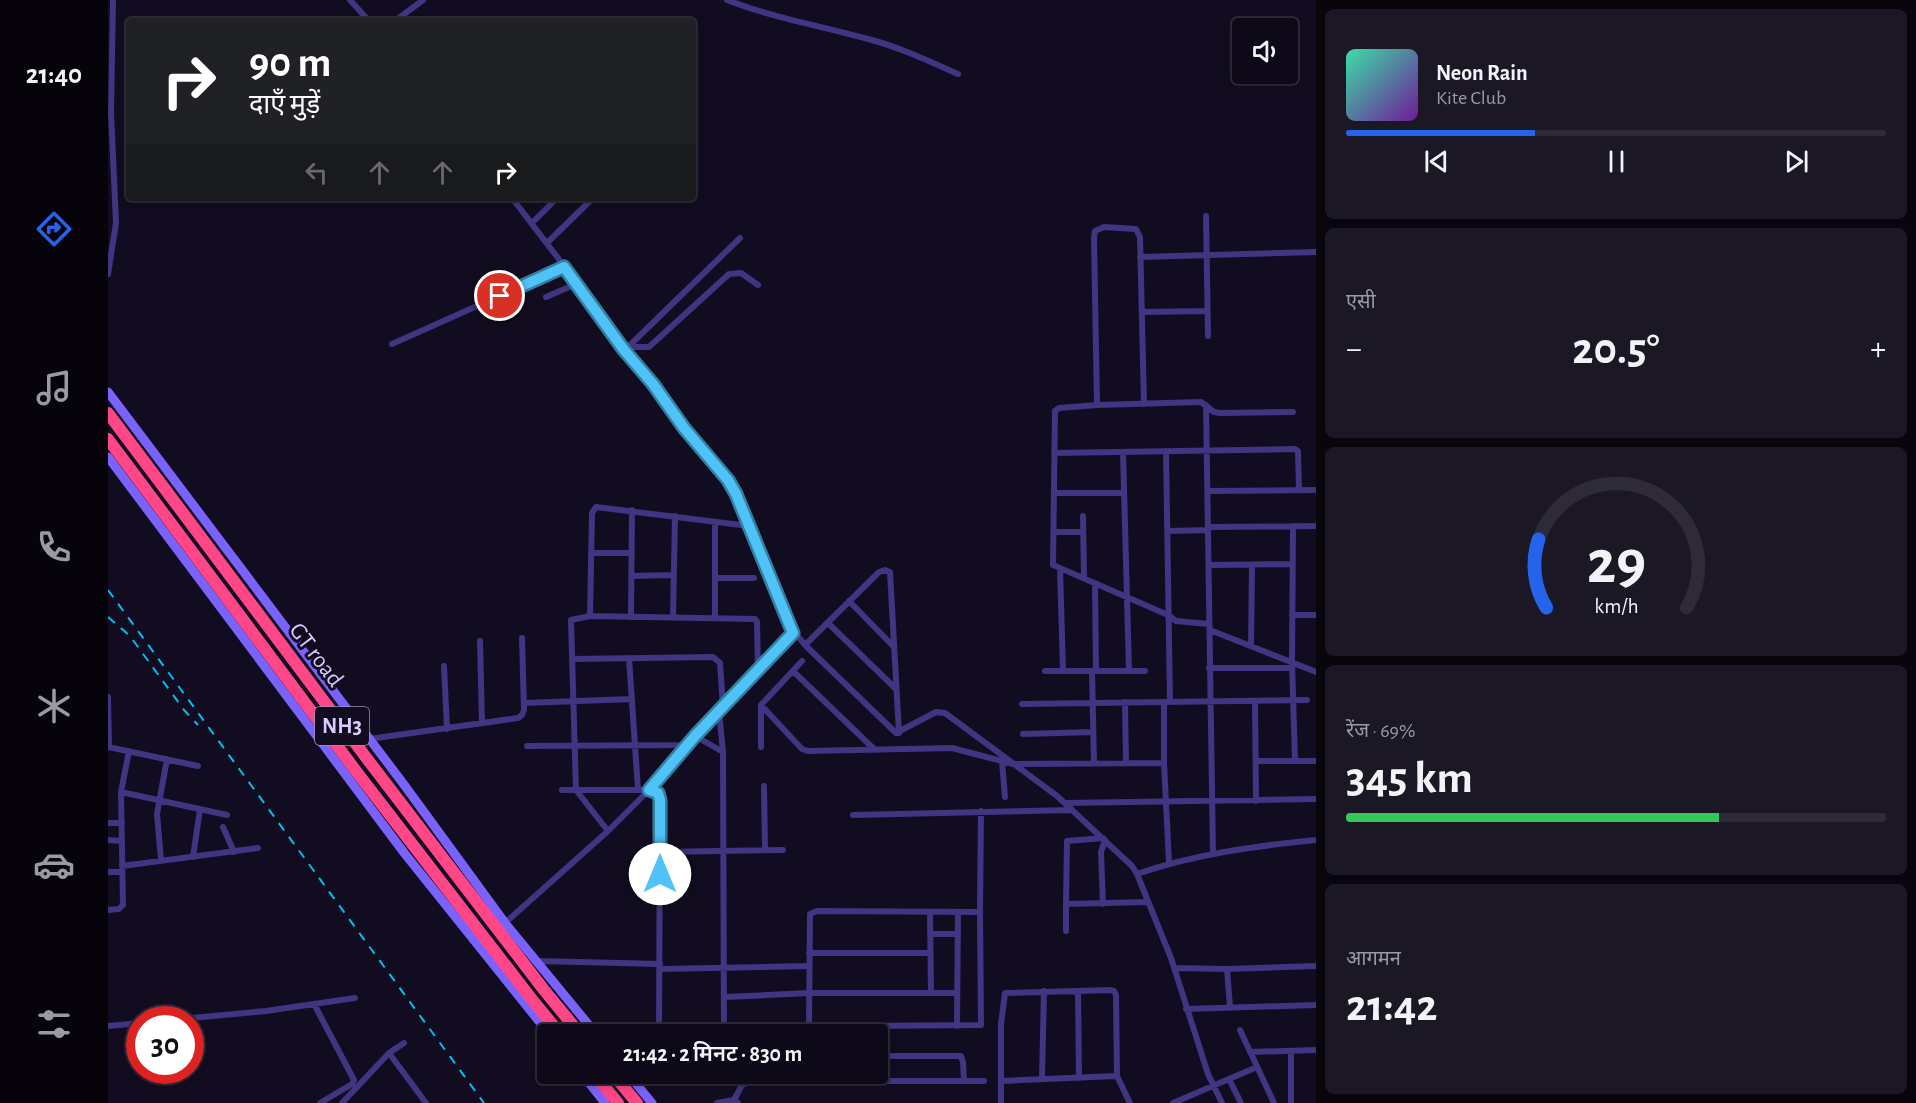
<!DOCTYPE html>
<html lang="hi">
<meta charset="utf-8">
<style>
body{margin:0;font-family:"Alegreya Sans","Noto Sans Devanagari",sans-serif;background:#1c1725;color:#f1f3f6;height:100vh;display:flex;flex-direction:column;font-size:22px;white-space:nowrap}
*{box-sizing:border-box;margin:0}
p{font-size:20px;color:#9b9aa2}
.icon{flex:none;width:33px;height:33px;fill:none;stroke:currentColor;stroke-width:2;stroke-linecap:round;stroke-linejoin:round}
.map{position:relative;flex:1;overflow:hidden}
.panel{display:flex;flex-direction:column;gap:9px;padding:9px;background:#08050d;width:600px}
.panel>*{flex:none}
.top-card{position:absolute;left:18px;top:18px;width:570px;height:183px;border-radius:6px;box-shadow:0 3px 9px #0003,0 0 0 2px #2e2a37;background:#202124;color:#fff;overflow:hidden}
.buttons{position:absolute;left:1124px;top:18px;display:grid;gap:12px}
.buttons a{display:grid;place-items:center;width:66px;height:66px;border-radius:6px;background:#0e0918;box-shadow:0 3px 9px #0003,0 0 0 2px #2e2a37;font-size:30px}
.speed{position:absolute;left:18px;top:1006px;display:flex;gap:12px;font-size:30px;font-weight:700;text-align:center}
.speed>*{display:grid;place-content:center;width:78px;height:78px;border-radius:50%;background:#0e0918;box-shadow:0 3px 9px #0003,0 0 0 2px #2e2a37;line-height:1}
.speed .limit{border:9px solid #d22;background:#fff;color:#111}
.pin{position:absolute;display:grid;place-items:center;width:51px;height:51px;color:#fff;margin:-26px;border:3px solid #fff;border-radius:50%;box-shadow:0 2px 6px #0007}
.me{position:absolute;width:66px;margin:-33px;rotate:0deg;stroke-linejoin:round;filter:drop-shadow(0 0 4px #0008)}
.turn{display:flex;align-items:center;gap:21px;height:126px;padding:0 24px;font-size:27px}
.turn .icon{width:78px;height:78px;stroke-width:2.5}
.turn b{display:block;font-size:42px;line-height:51px}
.lanes{display:flex;align-items:center;height:57px;padding:0 24px;background:#0003;justify-content:center;gap:30px;direction:ltr}
.lanes .off{opacity:.35}
.big{font-size:45px;font-weight:600;line-height:1.1}
.panel .tile{flex:1;display:flex;flex-direction:column;justify-content:center;gap:9px;min-width:0;padding:0 21px;border-radius:9px;background:#1c1725}
.panel .dial{align-items:center;gap:0}
.dial svg{height:156px;overflow:visible;fill:none;stroke:#2e2a37;stroke-width:7;stroke-linecap:round;text-anchor:middle}
.dial text{fill:#f1f3f6;stroke:none}
.song{display:flex;align-items:center;gap:18px}
.cover{width:72px;height:72px;border-radius:9px;background:linear-gradient(135deg,hsl(160 70% 55%),hsl(280 70% 35%))}
.played{height:6px;border-radius:3px;background:linear-gradient(90deg,#2563eb 35%,#2e2a37 35%)}
.keys{display:flex;justify-content:space-around;direction:ltr}
.heat{display:flex;justify-content:space-between;align-items:center;font-size:33px;direction:ltr}
.charge{height:9px;border-radius:4px;background:linear-gradient(90deg,#34c759 69%,#2e2a37 0)}
.trip{position:absolute;left:429px;top:1024px;width:351px;height:60px;border-radius:6px;background:#0e0918;box-shadow:0 3px 9px #0003,0 0 0 2px #2e2a37;font-weight:600;line-height:60px;text-align:center}
main{display:flex;flex:1;min-height:0}
.menu{display:flex;flex-direction:column;width:108px;justify-content:space-around;align-items:center;background:#06040a;color:#9b9aa2}
.menu .icon{width:42px;height:42px}
.menu .current{color:#2563eb}
.menu b{font-size:27px;color:#f1f3f6}
.map>svg:first-child{display:block}
.lines{fill:none;stroke-linecap:round;stroke-linejoin:round}
.street{stroke:#413481;stroke-width:6}
.secondary{stroke:#7a62ff;stroke-width:9}
.highway{stroke:#ff4687;stroke-width:12}
.rail{stroke:#00bef6;stroke-width:2;stroke-dasharray:9 8;stroke-linecap:butt}
.route-casing{stroke:#337fa1;stroke-width:15}
.route{stroke:#4fc3f7;stroke-width:10}
.labels{text-anchor:middle;dominant-baseline:central;stroke-width:6;stroke-linejoin:round;paint-order:stroke}
.shield{fill:#120c20;stroke:#9c92bc;stroke-width:1.5}
.shield-label{font-size:22px;font-weight:bold;fill:#d7cbff}
.street-label{font-size:24px;fill:#d7cbff;stroke:#120c20}
</style>
<main>
<nav class="menu">
<b>21:40</b>
<svg class="icon current" aria-label="directions" viewBox="0 0 24 24"><path d="M12 3l9 9-9 9-9-9zM9 14v-3h6M13 9l2 2-2 2"/></svg>
<svg class="icon" aria-label="music" viewBox="0 0 24 24"><path d="M9 18V5l10-2v13"/><circle cx="6" cy="18" r="3"/><circle cx="16" cy="16" r="3"/></svg>
<svg class="icon" aria-label="phone" viewBox="0 0 24 24"><path d="M5 4h4l2 5-3 2q2 4 5 5l2-3 5 2v4C11 20 4 13 5 4z"/></svg>
<svg class="icon" aria-label="climate" viewBox="0 0 24 24"><path d="M12 3v18M4 7l16 10M4 17L20 7"/></svg>
<svg class="icon" aria-label="car" viewBox="0 0 24 24"><path d="M5 17H2v-5l4-1 3-4h7l3 4 3 1v5h-3M9 17h6M6 11h13"/><circle cx="7" cy="17" r="2"/><circle cx="17" cy="17" r="2"/></svg>
<svg class="icon" aria-label="filters" viewBox="0 0 24 24"><path d="M4 7h16M4 17h16"/><circle cx="9" cy="7" r="2"/><circle cx="15" cy="17" r="2"/></svg>
</nav>
<div class="map">
<svg width="1208" height="1103" viewBox="0 0 1208 1103">
<rect width="100%" height="100%" fill="#120c20"/>
<g class="lines">
<path class="street" d="M242 0 261 21
M619 0C665 18 713 26 760 39 791 47 821 61 850 74
M287 21 315 0
M404 198 453 262 516 350 545 384 576 428 619 480 629 497 683 628 697 645 788 733 828 712 837 713 949 796 1024 866 1029 874 1063 958 1100 1074 1114 1103
M1098 216 1100 336
M424 223 449 198
M439 243 485 198
M1032 257 1208 252
M0 274 8 223 3 112 5 0
M438 297 468 284
M1034 312 1099 311
M284 344 456 267
M520 347H541L621 274 633 273 650 285
M519 348 632 238
M989 405 986 238 987 231 996 227 1028 229 1032 237 1036 404
M1098 405 1105 854
M1058 451 1062 702
M1015 452 1021 671
M946 453 1187 449 1190 451 1191 490
M1100 491 1208 490
M947 493H1015
M975 516 976 578
M607 522V618
M1185 526 1184 662 1187 761
M1100 527 1208 526
M1060 531 1100 530
M946 532H975
M483 553H523
M1101 565 1184 564
M952 568 955 671
M523 576 565 575
M607 578H646
M987 583 988 671
M741 601 786 647
M1184 615H1208
M482 616 484 513 488 507 641 526
M523 617 524 510
M565 618 567 516
M720 623 788 689
M1101 624 1068 621 1060 615 945 565 947 411 951 408 989 405 1093 402 1106 412 1112 413 1185 412
M1102 630 1208 672
M372 641 374 723
M697 645 771 572 777 570 782 572 791 733
M1143 646 1144 565
M521 658 530 790
M464 659 605 657 612 663 615 707
M336 666 339 729
M1101 668H1184
M685 671 766 749
M937 671H1037
M984 671 986 763
M0 697 1 747
M1147 701 1148 801
M1017 702 1018 763
M1056 702V763L1061 863
M416 703 524 699
M914 704 1199 700
M653 705 694 749 700 751 844 748 905 764 1056 763
M611 711 615 752
M915 734 985 732
M587 736 615 752 616 1035
M261 739 410 718 414 715 416 710 414 638
M419 746 581 745
M0 747 90 766
M653 747V705L694 661
M894 761 897 797
M1148 761H1208
M656 786 657 850
M454 790H541L548 792 552 796 551 1035
M13 792 119 815
M957 803 1208 799
M745 815 964 810
M0 823H14
M115 827 126 852
M500 831 468 790 463 620 482 616 647 619 649 622 650 670
M995 838 959 841 958 904 1040 902
M0 840 14 841
M552 852 675 850
M85 857 92 809
M53 860 49 814 59 759
M14 866 150 848
M0 872H14
M1029 874C1087 854 1147 846 1208 840
M995 904 993 852 997 840
M0 910 11 909 15 905 13 792 21 751
M822 913 823 993
M397 923 500 831 541 790 587 736 685 633
M958 931V904
M822 934H850
M701 953H821
M429 961 552 964
M1066 968 1119 969 1208 966
M552 969 701 966
M1119 969 1122 1007
M970 991 971 1078
M617 997 701 993H849
M206 1004 246 1080 244 1084 212 1103
M1078 1009 1208 1005
M62 1020 158 1011 247 998
M0 1026 32 1023
M701 1026 702 914 709 911 872 912 873 811
M849 1026 850 912
M617 1027 873 1025 872 912
M1132 1030 1166 1103
M1183 1051V1103
M1142 1052 1208 1050
M281 1053 318 1103
M770 1056H853L855 1062 856 1080
M524 1078 536 1074
M934 1078 936 991
M1121 1079 1133 1103
M893 1081 1009 1076
M626 1100 634 1085 643 1081H876
M234 1103 281 1053 296 1043
M609 1103 626 1100 630 1103
M893 1103V1024L897 993 1002 990 1006 991 1008 995 1009 1076 1022 1103
M1065 1103 1149 1067"/>
<path class="secondary" d="M0 392 297 786 397 923 489 1035
M0 457 297 854 442 1035
M474 1074 497 1103
M520 1074 544 1103"/>
<path class="highway" d="M0 413 263 764 436 990 473 1035
M0 439 248 771 422 997 453 1035
M486 1074 510 1103
M505 1074 529 1103"/>
<path class="rail" d="M0 590 376 1103
M0 617 22 636 76 710 90 725"/>
</g>
<g class="lines">
<defs>
<path id="route" d="M392 296 456 267 516 350 545 384 576 428 620 480 628 494 685 633 587 736 541 790 550 793 552 800V874"/>
</defs>
<use href="#route" class="route-casing"/>
<use href="#route" class="route"/>
</g>
<g class="labels">
<rect class="shield" x="207" y="707" width="54" height="38" rx="4.5"/>
<g class="shield-label">
<text x="234" y="726">NH3</text>
</g>
<g class="street-label">
<text transform="translate(208 655) rotate(53)">GT road</text>
</g>
</g>
</svg>
<div class="buttons">
<a><svg class="icon" aria-label="sound" viewBox="0 0 24 24"><path d="M4 9h4l5-4v14l-5-4H4zM17 9q2 3 0 6"/></svg></a>
</div>
<div class="speed"><div class="limit">30</div></div>
<div class="pin" style="left:392px;top:296px;background:#d93025"><svg class="icon" aria-label="arrive" viewBox="0 0 24 24"><path d="M6 21V4h12l-3 4 3 4H6"/></svg></div>
<svg class="me" style="left:552px;top:874px" viewBox="-20 -20 40 40"><circle r="19" fill="#fff"/><path d="M0-13L10 11 0 6-10 11z" fill="#4fc3f7"/></svg>
<div class="trip">21:42 · 2 मिनट · 830 m</div>
<div class="top-card">
<div class="turn"><svg class="icon" aria-label="right" viewBox="0 0 24 24"><path d="M7 20v-9h11M14 6l5 5-5 5"/></svg><div><b>90 m</b>दाएँ मुड़ें</div></div>
<div class="lanes"><svg class="icon off" aria-label="left" viewBox="0 0 24 24"><path d="M17 20v-9H6M10 6l-5 5 5 5"/></svg><svg class="icon off" aria-label="ahead" viewBox="0 0 24 24"><path d="M12 20V5M6 11l6-6 6 6"/></svg><svg class="icon off" aria-label="ahead" viewBox="0 0 24 24"><path d="M12 20V5M6 11l6-6 6 6"/></svg><svg class="icon" aria-label="right" viewBox="0 0 24 24"><path d="M7 20v-9h11M14 6l5 5-5 5"/></svg></div>
</div>
</div>
<section class="panel">
<div class="tile">
<div class="song"><i class="cover"></i><div><b>Neon Rain</b><p>Kite Club</p></div></div>
<div class="played"></div>
<div class="keys"><svg class="icon" aria-label="previous" viewBox="0 0 24 24"><path d="M18 5L8 12l10 7zM5 5v14"/></svg><svg class="icon" aria-label="pause" viewBox="0 0 24 24"><path d="M8 5v14M16 5v14"/></svg><svg class="icon" aria-label="next" viewBox="0 0 24 24"><path d="M6 5l10 7-10 7zM19 5v14"/></svg></div>
</div>
<div class="tile"><p>एसी</p>
<div class="heat"><a>−</a><b class="big">20.5°</b><a>+</a></div>
</div>
<div class="tile dial"><svg viewBox="0 0 100 80">
<path d="M14 69A42 42 0 1 1 86 69"/>
<path d="M14 69A42 42 0 0 1 10 34" stroke="#2563eb"/>
<text x="50" y="56" font-size="32" font-weight="700">29</text>
<text x="50" y="72" font-size="11">km/h</text>
</svg></div>
<div class="tile"><p>रेंज · 69%</p><b class="big">345 km</b><div class="charge"></div></div>
<div class="tile"><p>आगमन</p><b class="big">21:42</b></div>
</section>
</main>
